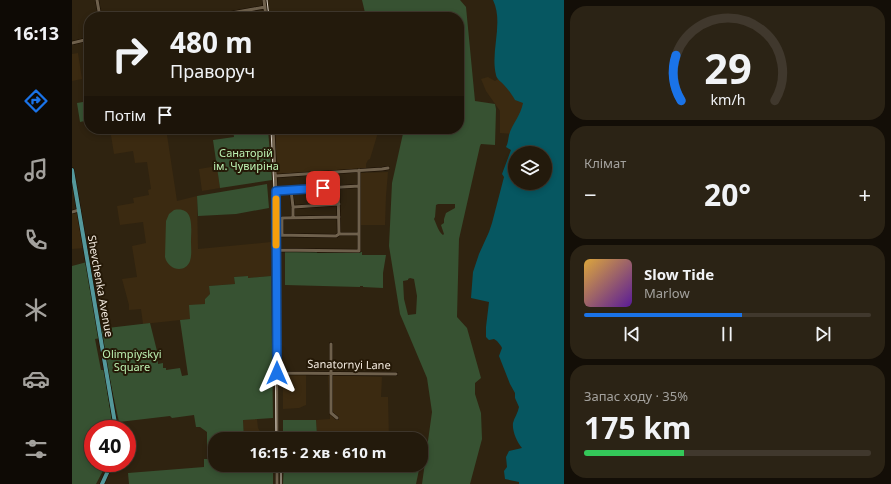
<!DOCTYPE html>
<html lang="uk">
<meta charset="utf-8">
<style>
body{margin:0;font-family:"Noto Sans",sans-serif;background:#2b2315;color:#f1f3f6;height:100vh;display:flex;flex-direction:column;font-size:15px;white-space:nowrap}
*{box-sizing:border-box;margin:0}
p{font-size:13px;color:#a3a19d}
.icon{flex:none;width:22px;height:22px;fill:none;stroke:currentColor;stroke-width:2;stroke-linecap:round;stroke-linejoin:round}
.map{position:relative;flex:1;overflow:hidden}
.drawer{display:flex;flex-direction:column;gap:6px;padding:6px;background:#130e07;width:327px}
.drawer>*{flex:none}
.guide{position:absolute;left:12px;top:12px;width:380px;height:122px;border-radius:16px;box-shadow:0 2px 6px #0003,0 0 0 1px #40382d;background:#231a0c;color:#f1f3f6;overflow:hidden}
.buttons{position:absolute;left:436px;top:146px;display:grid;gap:8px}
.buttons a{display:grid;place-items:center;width:44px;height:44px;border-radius:50%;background:#231a0c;box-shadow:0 2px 6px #0003,0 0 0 1px #40382d;font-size:20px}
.speed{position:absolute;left:12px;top:420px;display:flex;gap:8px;font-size:20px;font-weight:700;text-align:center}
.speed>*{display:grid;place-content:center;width:52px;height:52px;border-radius:50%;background:#231a0c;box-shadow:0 2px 6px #0003,0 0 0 1px #40382d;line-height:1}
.speed .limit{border:6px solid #d22;background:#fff;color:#111}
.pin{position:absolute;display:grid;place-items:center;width:34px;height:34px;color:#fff;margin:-17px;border-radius:8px;box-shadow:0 2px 6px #0006}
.me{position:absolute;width:44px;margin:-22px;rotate:0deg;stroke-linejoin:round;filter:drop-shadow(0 0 3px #0008)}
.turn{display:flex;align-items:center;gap:14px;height:84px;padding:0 20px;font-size:18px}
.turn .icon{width:52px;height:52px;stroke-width:2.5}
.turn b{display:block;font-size:28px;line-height:34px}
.then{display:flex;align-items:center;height:38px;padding:0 20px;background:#0003;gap:8px;font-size:15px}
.big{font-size:30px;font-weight:700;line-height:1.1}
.drawer .card{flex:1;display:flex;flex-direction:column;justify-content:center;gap:6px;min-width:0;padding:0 14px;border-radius:16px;background:#2b2315}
.drawer .dial{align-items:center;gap:0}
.dial svg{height:104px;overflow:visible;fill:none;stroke:#40382d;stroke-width:7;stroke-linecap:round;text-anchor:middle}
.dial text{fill:#f1f3f6;stroke:none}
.song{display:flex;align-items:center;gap:12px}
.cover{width:48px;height:48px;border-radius:6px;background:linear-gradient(135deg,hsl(40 70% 55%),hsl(270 70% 35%))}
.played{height:4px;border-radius:2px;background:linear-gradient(90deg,#1a73e8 55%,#40382d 55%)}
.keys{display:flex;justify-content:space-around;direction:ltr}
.heat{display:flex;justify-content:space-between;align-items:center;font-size:22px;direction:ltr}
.charge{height:6px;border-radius:3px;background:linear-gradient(90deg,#34c759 35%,#40382d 0)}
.trip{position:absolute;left:136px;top:432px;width:220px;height:40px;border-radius:16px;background:#231a0c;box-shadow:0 2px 6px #0003,0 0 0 1px #40382d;font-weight:700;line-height:40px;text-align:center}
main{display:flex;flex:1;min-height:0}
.tab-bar{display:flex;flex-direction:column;width:72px;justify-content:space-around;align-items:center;background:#0e0a05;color:#a3a19d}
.tab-bar .icon{width:28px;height:28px}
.tab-bar .on{color:#1a73e8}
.tab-bar b{font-size:18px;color:#f1f3f6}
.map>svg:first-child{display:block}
.built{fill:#3b2a11}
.green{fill:#375232;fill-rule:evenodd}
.water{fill:#065761;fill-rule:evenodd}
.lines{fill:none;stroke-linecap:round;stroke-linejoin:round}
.minor-casing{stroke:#170c00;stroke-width:4}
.major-casing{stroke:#170c00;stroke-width:5}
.minor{stroke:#6e604c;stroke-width:3}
.major{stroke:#54989b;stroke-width:4}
.tram{stroke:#dfd6ca;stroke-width:1}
.route-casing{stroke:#114b97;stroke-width:10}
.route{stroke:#1a73e8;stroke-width:7}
.slow{stroke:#f59e0b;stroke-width:7}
.labels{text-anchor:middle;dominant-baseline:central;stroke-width:4;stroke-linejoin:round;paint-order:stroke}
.park-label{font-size:11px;fill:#bcf1b2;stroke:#251907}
.street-label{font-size:11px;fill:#f4ebe0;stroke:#251907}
</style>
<main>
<nav class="tab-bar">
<b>16:13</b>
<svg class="icon on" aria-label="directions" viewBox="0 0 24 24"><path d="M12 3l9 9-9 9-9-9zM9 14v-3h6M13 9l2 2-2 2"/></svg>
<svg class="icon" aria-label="music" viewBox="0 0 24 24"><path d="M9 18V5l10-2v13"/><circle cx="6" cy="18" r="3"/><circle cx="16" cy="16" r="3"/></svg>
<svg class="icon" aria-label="phone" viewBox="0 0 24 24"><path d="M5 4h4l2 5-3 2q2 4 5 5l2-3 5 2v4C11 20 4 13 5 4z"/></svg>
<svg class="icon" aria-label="climate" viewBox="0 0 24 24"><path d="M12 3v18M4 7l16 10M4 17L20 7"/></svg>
<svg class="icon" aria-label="car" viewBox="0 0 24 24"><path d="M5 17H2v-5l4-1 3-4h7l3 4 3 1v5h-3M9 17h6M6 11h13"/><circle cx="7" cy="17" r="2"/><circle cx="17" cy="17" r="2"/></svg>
<svg class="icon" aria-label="filters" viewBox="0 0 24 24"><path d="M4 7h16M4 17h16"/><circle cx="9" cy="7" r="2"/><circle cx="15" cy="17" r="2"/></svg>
</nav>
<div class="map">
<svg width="492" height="484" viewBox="0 0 492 484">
<rect width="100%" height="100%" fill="#2f2310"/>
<path class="built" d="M6 53 10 79 0 81V54Z
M416 77 423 81 426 79 467 104 456 135 428 133V111L414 91 409 79Z
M38 129H101L102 133 95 135 105 201 125 196 126 249 199 242V276L176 278V276L162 277 163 284 137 286 138 294 133 299V304L129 305 118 319 71 324 69 309 57 310V305L50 279 65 277 60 246 74 243 71 222 48 225 45 206 62 203 61 198 77 195 76 190 79 189 75 162 63 163 61 151 42 154Z
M203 129H307L298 159 296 160 294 164V169L204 175Z
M145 166 148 188 130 191 127 169Z
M316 172 314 196 313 225H289V173Z
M7 211 13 248 0 249V213Z
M211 375H234V405L227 408 211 409Z
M256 375 310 377 309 397H316L317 439H248L245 435 244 420 258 419Z
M185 419 186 428 190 435H201V439H172L171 420Z"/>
<path class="green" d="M290 0H388L394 7 403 101 423 104 424 109 423 145 409 144 408 146 387 239 385 317 395 328 409 378 403 383V394L409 413 410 439 398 484H350L360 412 355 378 328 314 317 246 320 183 332 129H387V17H294ZM366 204H383V208L374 213 372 219V223L369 225 372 234 371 235C366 231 365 225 362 219L363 217 364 205ZM338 278 342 279 345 296 344 314 336 315 332 299 331 281 336 280V279Z
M17 101V120L8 122 5 103Z
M161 129H196L200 180 148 188 141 140 162 137Z
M195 184 197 208 164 214 126 216 125 196Z
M102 210C123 206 119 228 119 242 119 248 120 255 118 261 113 274 96 270 93 257L94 221 97 214Z
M245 251V253L290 252V255H314L311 273V288L291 287V286H288V287L213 285V252Z
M15 262 28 338 23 339 29 370H32L41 429H21V463H35L24 484H0V266Z
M176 276V278L199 276 201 418 171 420 172 439H143V465H201V484H57L56 473 132 467V459H137V454H135V432L128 427H124L122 415 100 418 98 416 47 422 27 329 78 323 86 355V364L91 363V368H94V370L108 368 110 376 116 375 108 320 118 319 117 305 133 304V299L138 294 137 286 163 284 162 277Z
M211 420H244L245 435 248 439H211Z
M212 465H348L344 484H211Z"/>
<path class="water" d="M421 0H492V484H447V482L433 479 432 471 435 467 434 457 437 451 450 448C445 442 440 431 441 423 442 418 446 413 447 407L443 398V393L438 384 427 356 430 348 429 346 425 341 422 339 417 340 414 337V327L417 302 399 298 401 272 407 254 417 232 420 223 432 177 430 174 439 150 434 147C436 143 436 140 437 135 440 124 449 115 451 103L443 100C440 95 436 89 432 85 429 81 425 80 424 75 418 51 432 23 421 0ZM443 153H473V183H443Z"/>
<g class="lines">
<defs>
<path id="minor" d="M25 0 28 17
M192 0 194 17
M137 17 193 7
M0 43 17 39
M201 129 204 191 205 439
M203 176 310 169 316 168
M266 187 267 234
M219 190 221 207
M204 191 287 186
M0 212 7 210
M221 218V208L222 207 267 204
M204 235 264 236 267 234H287
M209 235 210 234V218L267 217
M204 250 287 251V170
M259 344V413L265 418
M205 373 324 374
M205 484V465"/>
<path id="major" d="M0 170 44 429
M37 471 43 463
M30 484 35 473 38 463"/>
</defs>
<use href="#minor" class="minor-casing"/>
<use href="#major" class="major-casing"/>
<use href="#minor" class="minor"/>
<use href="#major" class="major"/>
<path class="tram" d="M195 0 197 17
M199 129 202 189 204 439
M209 484V465"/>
</g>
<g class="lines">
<defs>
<path id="route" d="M205 373 204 191 251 188"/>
</defs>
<use href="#route" class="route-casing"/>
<use href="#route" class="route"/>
<path class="slow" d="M204 199V245"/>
</g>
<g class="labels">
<g class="park-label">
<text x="174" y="152">Санаторій<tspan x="174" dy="13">ім. Чувиріна</tspan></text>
<text x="60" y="353">Olimpiyskyi<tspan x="60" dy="13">Square</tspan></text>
</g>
<g class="street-label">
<text transform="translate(29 286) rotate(80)">Shevchenka Avenue</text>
<text transform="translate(277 364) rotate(1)">Sanatornyi Lane</text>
</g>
</g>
</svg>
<div class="buttons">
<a><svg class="icon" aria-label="layers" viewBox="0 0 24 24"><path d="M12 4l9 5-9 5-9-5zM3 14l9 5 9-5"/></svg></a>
</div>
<div class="speed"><div class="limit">40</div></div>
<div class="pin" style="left:251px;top:188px;background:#d93025"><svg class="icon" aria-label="arrive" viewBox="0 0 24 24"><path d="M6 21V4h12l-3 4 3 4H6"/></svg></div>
<svg class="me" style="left:205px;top:373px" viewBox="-20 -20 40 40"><path d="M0-17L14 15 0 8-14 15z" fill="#1a73e8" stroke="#fff" stroke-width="4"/></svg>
<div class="trip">16:15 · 2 хв · 610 m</div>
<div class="guide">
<div class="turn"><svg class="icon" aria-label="right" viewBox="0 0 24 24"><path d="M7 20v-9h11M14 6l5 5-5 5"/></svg><div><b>480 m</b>Праворуч</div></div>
<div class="then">Потім<svg class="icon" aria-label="arrive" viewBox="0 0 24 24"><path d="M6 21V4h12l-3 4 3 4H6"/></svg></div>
</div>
</div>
<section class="drawer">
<div class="card dial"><svg viewBox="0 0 100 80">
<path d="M14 69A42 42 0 1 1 86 69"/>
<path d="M14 69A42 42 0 0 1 10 34" stroke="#1a73e8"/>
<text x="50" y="56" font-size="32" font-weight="700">29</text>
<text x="50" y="72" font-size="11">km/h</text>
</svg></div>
<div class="card"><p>Клімат</p>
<div class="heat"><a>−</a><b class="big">20°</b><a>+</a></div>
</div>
<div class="card">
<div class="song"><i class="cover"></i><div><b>Slow Tide</b><p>Marlow</p></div></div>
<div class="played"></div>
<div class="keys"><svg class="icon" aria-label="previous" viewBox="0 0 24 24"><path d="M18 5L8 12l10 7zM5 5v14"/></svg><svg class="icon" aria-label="pause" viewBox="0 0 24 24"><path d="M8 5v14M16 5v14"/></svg><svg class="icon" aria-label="next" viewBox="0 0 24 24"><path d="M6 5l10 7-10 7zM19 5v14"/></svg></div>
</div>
<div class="card"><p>Запас ходу · 35%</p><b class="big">175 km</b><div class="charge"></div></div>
</section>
</main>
